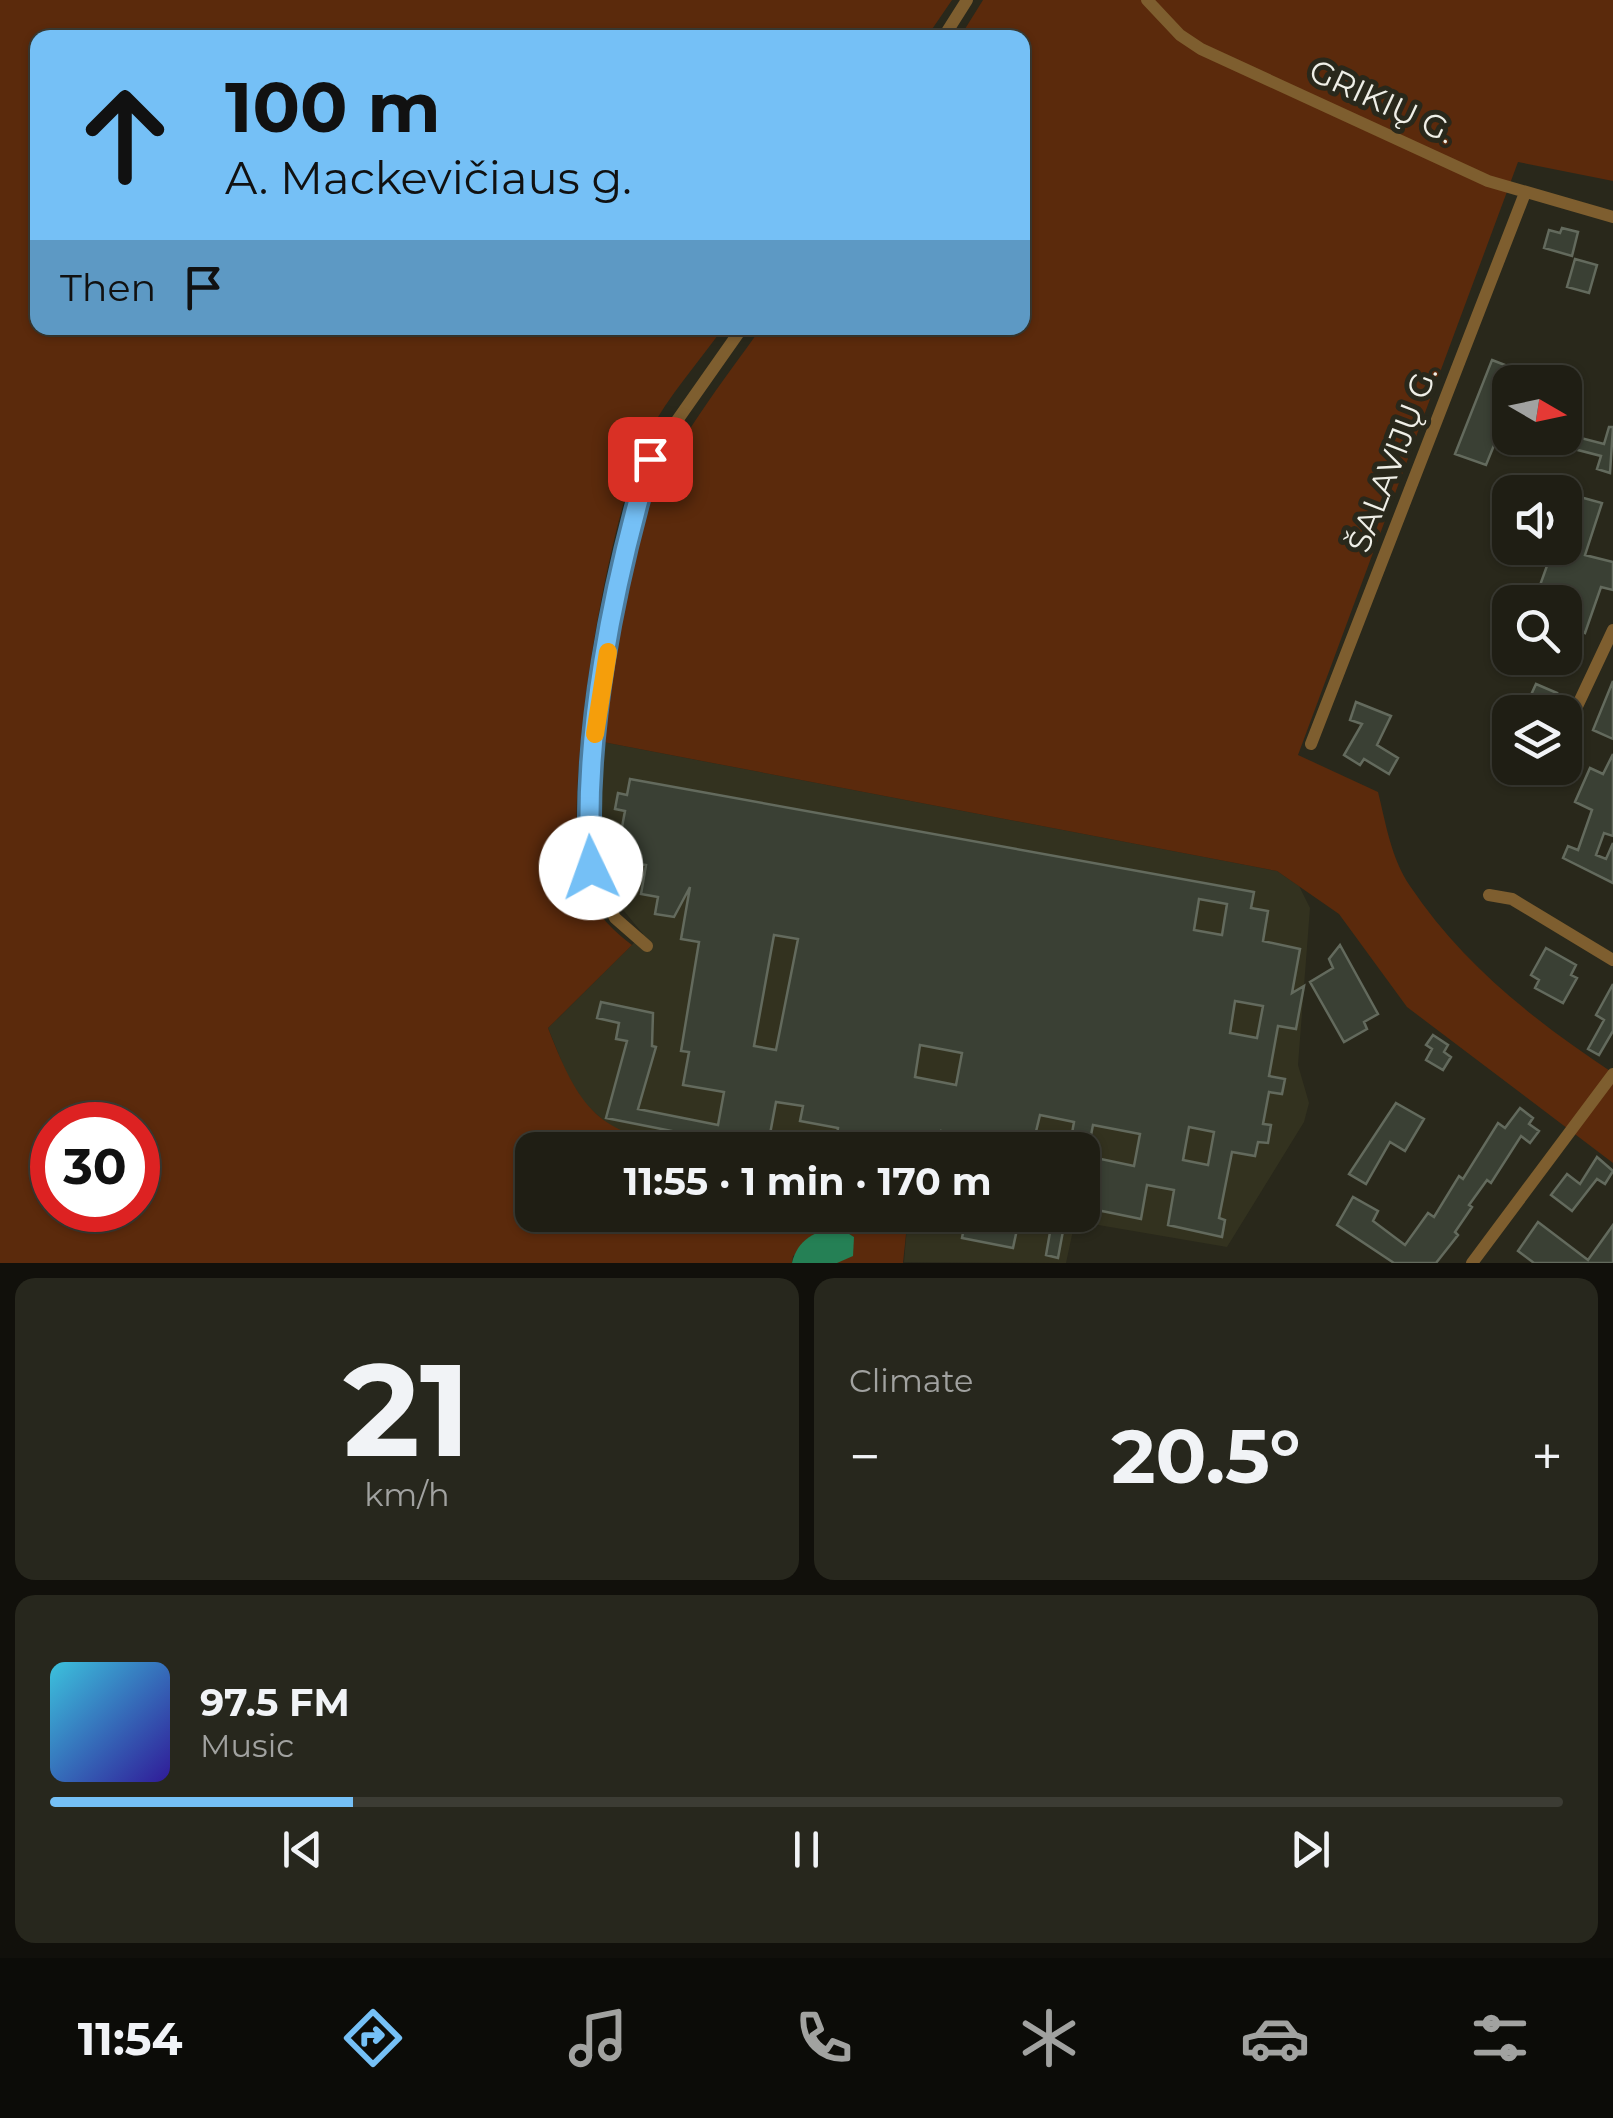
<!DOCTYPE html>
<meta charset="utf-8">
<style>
body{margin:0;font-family:Montserrat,sans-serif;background:#27271d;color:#f1f3f6;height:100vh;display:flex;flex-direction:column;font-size:38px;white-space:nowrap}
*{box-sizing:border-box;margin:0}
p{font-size:32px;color:#a1a2a0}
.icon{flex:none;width:55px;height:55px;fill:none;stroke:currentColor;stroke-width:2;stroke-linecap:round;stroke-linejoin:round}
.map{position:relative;height:1263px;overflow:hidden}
.side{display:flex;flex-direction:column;gap:15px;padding:15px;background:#11100b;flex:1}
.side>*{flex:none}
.banner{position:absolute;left:30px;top:30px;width:1000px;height:305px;border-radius:20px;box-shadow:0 2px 8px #0004,0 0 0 2px #3c3c34;background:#75c0f6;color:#111;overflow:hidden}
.needle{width:65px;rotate:99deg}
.tools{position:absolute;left:1492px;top:365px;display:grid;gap:20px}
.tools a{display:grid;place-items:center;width:90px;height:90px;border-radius:20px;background:#1f1e14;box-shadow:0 2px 8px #0004,0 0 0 2px #3c3c34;font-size:50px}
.speed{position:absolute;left:30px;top:1102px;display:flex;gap:20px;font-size:50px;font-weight:700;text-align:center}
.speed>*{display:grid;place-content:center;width:130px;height:130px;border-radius:50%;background:#1f1e14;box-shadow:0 2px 8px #0004,0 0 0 2px #3c3c34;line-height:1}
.speed .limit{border:15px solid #d22;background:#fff;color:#111}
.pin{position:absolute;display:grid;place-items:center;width:85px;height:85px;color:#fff;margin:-42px;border-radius:20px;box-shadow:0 5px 15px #0006}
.me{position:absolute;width:110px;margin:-55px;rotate:357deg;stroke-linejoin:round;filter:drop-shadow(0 0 8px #0008)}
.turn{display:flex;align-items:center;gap:35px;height:210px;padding:0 30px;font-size:45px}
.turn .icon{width:130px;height:130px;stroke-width:2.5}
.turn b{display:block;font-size:70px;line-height:85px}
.then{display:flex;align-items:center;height:95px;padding:0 30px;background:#0003;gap:20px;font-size:38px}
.big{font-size:75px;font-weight:700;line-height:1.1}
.side .tile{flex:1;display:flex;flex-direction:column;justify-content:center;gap:15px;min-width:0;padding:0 35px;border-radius:20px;background:#27271d}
.side .dial{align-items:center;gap:0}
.dial b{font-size:130px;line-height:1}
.song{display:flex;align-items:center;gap:30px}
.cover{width:120px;height:120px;border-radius:15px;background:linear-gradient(135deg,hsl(190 70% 55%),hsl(250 70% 35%))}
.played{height:10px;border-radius:5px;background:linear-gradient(90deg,#75c0f6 20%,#3c3c34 20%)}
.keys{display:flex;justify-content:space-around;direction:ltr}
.heat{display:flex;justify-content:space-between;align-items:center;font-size:55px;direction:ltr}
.side .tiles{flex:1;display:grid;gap:15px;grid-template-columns:1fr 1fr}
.tile:last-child{grid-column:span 2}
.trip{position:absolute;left:515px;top:1132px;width:585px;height:100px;border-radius:20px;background:#1f1e14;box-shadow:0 2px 8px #0004,0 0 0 2px #3c3c34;font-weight:700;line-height:100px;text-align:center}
.menu{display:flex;height:160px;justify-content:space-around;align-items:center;background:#0c0c08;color:#a1a2a0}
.menu .icon{width:70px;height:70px}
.menu .active{color:#75c0f6}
.menu b{font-size:45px;color:#f1f3f6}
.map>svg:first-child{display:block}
.built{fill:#33321f}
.green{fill:#5b2a0c;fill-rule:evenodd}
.water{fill:#258055}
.building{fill:#3a4034;stroke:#636a5d;stroke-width:2.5;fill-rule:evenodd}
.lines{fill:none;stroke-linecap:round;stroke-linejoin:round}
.street{stroke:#7e5e2f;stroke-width:12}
.route-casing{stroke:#4c7da0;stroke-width:25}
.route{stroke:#75c0f6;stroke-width:18}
.slow{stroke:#f59e0b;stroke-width:18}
.labels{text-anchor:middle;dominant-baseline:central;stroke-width:10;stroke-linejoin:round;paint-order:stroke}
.street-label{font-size:32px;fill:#efefe7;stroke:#29281b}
</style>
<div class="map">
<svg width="1613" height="1263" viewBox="0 0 1613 1263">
<rect width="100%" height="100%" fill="#29281b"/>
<path class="built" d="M603 742 1277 871 1299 886 1310 908 1298 1065 1309 1103 1304 1122 1227 1247 1075 1221 1066 1263 904 1262 908 1215H1082V1150H697L645 1141 613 1129 585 1104 567 1075 548 1028 643 934 615 900 601 874 597 803Z"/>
<path class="green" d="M0 0H952L926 38H38V328H723C699 362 668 396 649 433 608 510 562 789 581 873 589 906 606 925 632 945L548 1028C583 1118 601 1134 697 1150H532V1215H908L903 1263H837L854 1237 838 1227 793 1256 792 1263H0ZM52 1125H138V1210H52Z
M983 0H1613V181L1518 162 1298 755 1378 792C1386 824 1391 858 1410 886 1462 964 1536 1022 1613 1073V1163L1407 1007 1339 914 1277 871 603 742C615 673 624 565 651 502 677 439 722 383 761 328H1022V38L960 37Z"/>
<path class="water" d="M838 1227 854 1237 853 1256 837 1263H792C797 1240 816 1230 838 1227Z"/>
<path class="building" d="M1562 228 1578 232 1572 256 1544 248 1549 230 1560 233Z
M1575 259 1597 265 1589 293 1567 287Z
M1492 360 1523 372 1519 382H1510V406L1486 465 1455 454Z
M1609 427H1613L1610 473 1597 469 1601 456 1574 449 1577 437 1604 444Z
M1580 497 1602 503 1585 555 1613 562V590L1601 587 1585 633 1565 624V600L1539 588 1553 549 1565 552V524L1572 502 1578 503Z
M1613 681V739L1593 730Z
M1536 684 1557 693 1549 712 1526 706Z
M1356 702 1391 716 1377 745 1398 758 1389 774 1364 759 1360 765 1344 755 1362 724 1350 720Z
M1613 754V836L1604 833 1596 855 1606 859 1613 843V883L1563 858 1568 846 1578 850 1592 810 1575 802 1590 768 1603 774Z
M630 779 1254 892 1251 908 1268 911 1263 941 1300 949 1292 993 1304 986 1296 1029 1278 1026 1269 1076 1285 1079 1282 1094 1269 1092 1263 1124 1271 1125 1268 1143 1258 1142 1255 1156 1232 1152 1219 1218 1225 1220 1222 1237 1168 1225 1174 1190 1147 1185 1141 1219 1092 1209 1099 1176 1082 1172V1155L1134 1166 1140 1134 1093 1125 1088 1150H1069L1074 1122 1040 1115 1032 1148 1023 1150H983L985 1140 941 1131 938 1147 913 1142V1150H834L838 1128 800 1121 803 1106 776 1102 770 1134 791 1138 789 1150H768L606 1118 627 1041 616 1039 619 1023 597 1018 601 1002 653 1013 652 1046 656 1047 638 1109 718 1125 724 1092 683 1085 689 1052 681 1051 699 942 681 939 690 887 674 917 655 914 658 897 641 894 646 865 622 861 624 844 619 843 625 811 615 809 618 793 627 795ZM1199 899 1227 904 1222 935 1194 930ZM774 935 798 939 776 1050 754 1046ZM1235 1001 1263 1006 1257 1038 1230 1033ZM920 1045 962 1053 956 1085 915 1077ZM1189 1127 1214 1132 1208 1165 1183 1160Z
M1340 945 1378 1014 1364 1022 1367 1029 1344 1042 1310 982 1333 968 1329 959Z
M1546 948 1576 965 1571 975 1577 978 1563 1003 1535 988 1539 980 1531 975Z
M1613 984V1031L1599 1055 1588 1049 1604 1020 1596 1015Z
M1433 1035 1448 1045 1444 1052 1451 1057 1443 1070 1426 1060 1432 1049 1426 1045Z
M1396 1103 1424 1119 1405 1151 1390 1142 1366 1184 1349 1174Z
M1520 1108 1533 1118 1529 1124 1539 1131 1530 1143 1521 1136 1491 1183 1487 1180 1469 1205 1472 1207 1455 1232 1458 1235 1436 1263H1394L1337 1225 1353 1197 1378 1211 1373 1221 1405 1245 1428 1213 1434 1217 1459 1176 1463 1179 1498 1123 1505 1128Z
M1597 1157 1613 1171 1605 1184 1597 1179 1572 1211 1551 1195 1567 1174 1580 1184Z
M989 1215H1020L1013 1248 962 1238 965 1222 988 1226Z
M1053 1215H1066L1058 1258 1046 1255Z
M1538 1222 1588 1260 1613 1225V1263H1534L1518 1251Z"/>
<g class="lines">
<path class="street" d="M1147 0 1180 35 1201 49 1488 181 1613 217
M943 38 967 0
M1565 732 1613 630
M1311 744 1525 193
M1548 769V768
M1489 895 1512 899 1613 960
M647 946 615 918 591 868 589 782 596 718 631 523 650 459 742 328
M1472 1263 1613 1074"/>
</g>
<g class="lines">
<defs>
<path id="route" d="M591 868C582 737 613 585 650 459"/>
</defs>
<use href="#route" class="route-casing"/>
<use href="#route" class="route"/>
<path class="slow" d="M595 734 608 652"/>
</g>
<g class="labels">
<g class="street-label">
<text transform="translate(1382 101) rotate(25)">GRIKIŲ G.</text>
<text transform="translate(1392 459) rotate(-69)">ŠALAVIJŲ G.</text>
</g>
</g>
</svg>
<div class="tools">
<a><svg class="needle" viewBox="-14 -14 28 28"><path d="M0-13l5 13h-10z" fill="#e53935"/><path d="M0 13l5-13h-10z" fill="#a1a2a0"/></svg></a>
<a><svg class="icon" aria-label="sound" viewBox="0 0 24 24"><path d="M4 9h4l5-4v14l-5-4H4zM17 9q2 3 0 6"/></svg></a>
<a><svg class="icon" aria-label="search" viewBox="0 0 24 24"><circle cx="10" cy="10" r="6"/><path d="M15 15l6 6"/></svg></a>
<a><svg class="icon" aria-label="layers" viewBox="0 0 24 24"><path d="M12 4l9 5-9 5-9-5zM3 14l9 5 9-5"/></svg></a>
</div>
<div class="speed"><div class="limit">30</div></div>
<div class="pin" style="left:650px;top:459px;background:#d93025"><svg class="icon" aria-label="arrive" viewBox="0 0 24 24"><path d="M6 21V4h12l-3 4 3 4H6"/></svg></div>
<svg class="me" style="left:591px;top:868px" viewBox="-20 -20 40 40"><circle r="19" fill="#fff"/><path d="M0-13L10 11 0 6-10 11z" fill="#75c0f6"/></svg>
<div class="trip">11:55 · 1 min · 170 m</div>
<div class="banner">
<div class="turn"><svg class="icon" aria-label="ahead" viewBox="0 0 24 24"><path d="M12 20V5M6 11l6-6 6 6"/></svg><div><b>100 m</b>A. Mackevičiaus g.</div></div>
<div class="then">Then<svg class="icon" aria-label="arrive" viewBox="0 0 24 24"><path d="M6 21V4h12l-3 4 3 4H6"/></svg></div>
</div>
</div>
<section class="side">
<div class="tiles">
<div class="tile dial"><b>21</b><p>km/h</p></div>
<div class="tile"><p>Climate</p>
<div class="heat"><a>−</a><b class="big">20.5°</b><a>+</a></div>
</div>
<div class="tile">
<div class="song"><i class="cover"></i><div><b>97.5 FM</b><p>Music</p></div></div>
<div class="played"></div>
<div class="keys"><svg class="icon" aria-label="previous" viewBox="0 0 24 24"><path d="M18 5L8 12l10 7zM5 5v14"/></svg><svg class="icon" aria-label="pause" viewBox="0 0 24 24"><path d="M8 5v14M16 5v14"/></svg><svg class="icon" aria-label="next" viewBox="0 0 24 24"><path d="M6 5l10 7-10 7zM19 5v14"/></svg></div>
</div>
</div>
</section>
<nav class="menu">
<b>11:54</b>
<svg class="icon active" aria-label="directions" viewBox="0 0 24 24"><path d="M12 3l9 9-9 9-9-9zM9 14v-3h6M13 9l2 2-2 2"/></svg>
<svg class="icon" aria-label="music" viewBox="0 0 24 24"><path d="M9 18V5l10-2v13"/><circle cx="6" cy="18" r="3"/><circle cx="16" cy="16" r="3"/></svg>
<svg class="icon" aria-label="phone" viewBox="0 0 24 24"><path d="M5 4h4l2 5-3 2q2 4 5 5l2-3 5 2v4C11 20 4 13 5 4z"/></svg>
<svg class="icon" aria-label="climate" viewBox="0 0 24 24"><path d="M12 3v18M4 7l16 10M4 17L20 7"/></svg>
<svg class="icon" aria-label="car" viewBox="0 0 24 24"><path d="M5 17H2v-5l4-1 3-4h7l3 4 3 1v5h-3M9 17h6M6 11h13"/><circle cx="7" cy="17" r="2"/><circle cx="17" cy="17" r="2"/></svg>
<svg class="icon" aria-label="filters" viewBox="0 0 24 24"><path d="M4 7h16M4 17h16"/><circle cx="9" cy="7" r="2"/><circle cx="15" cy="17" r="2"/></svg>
</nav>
